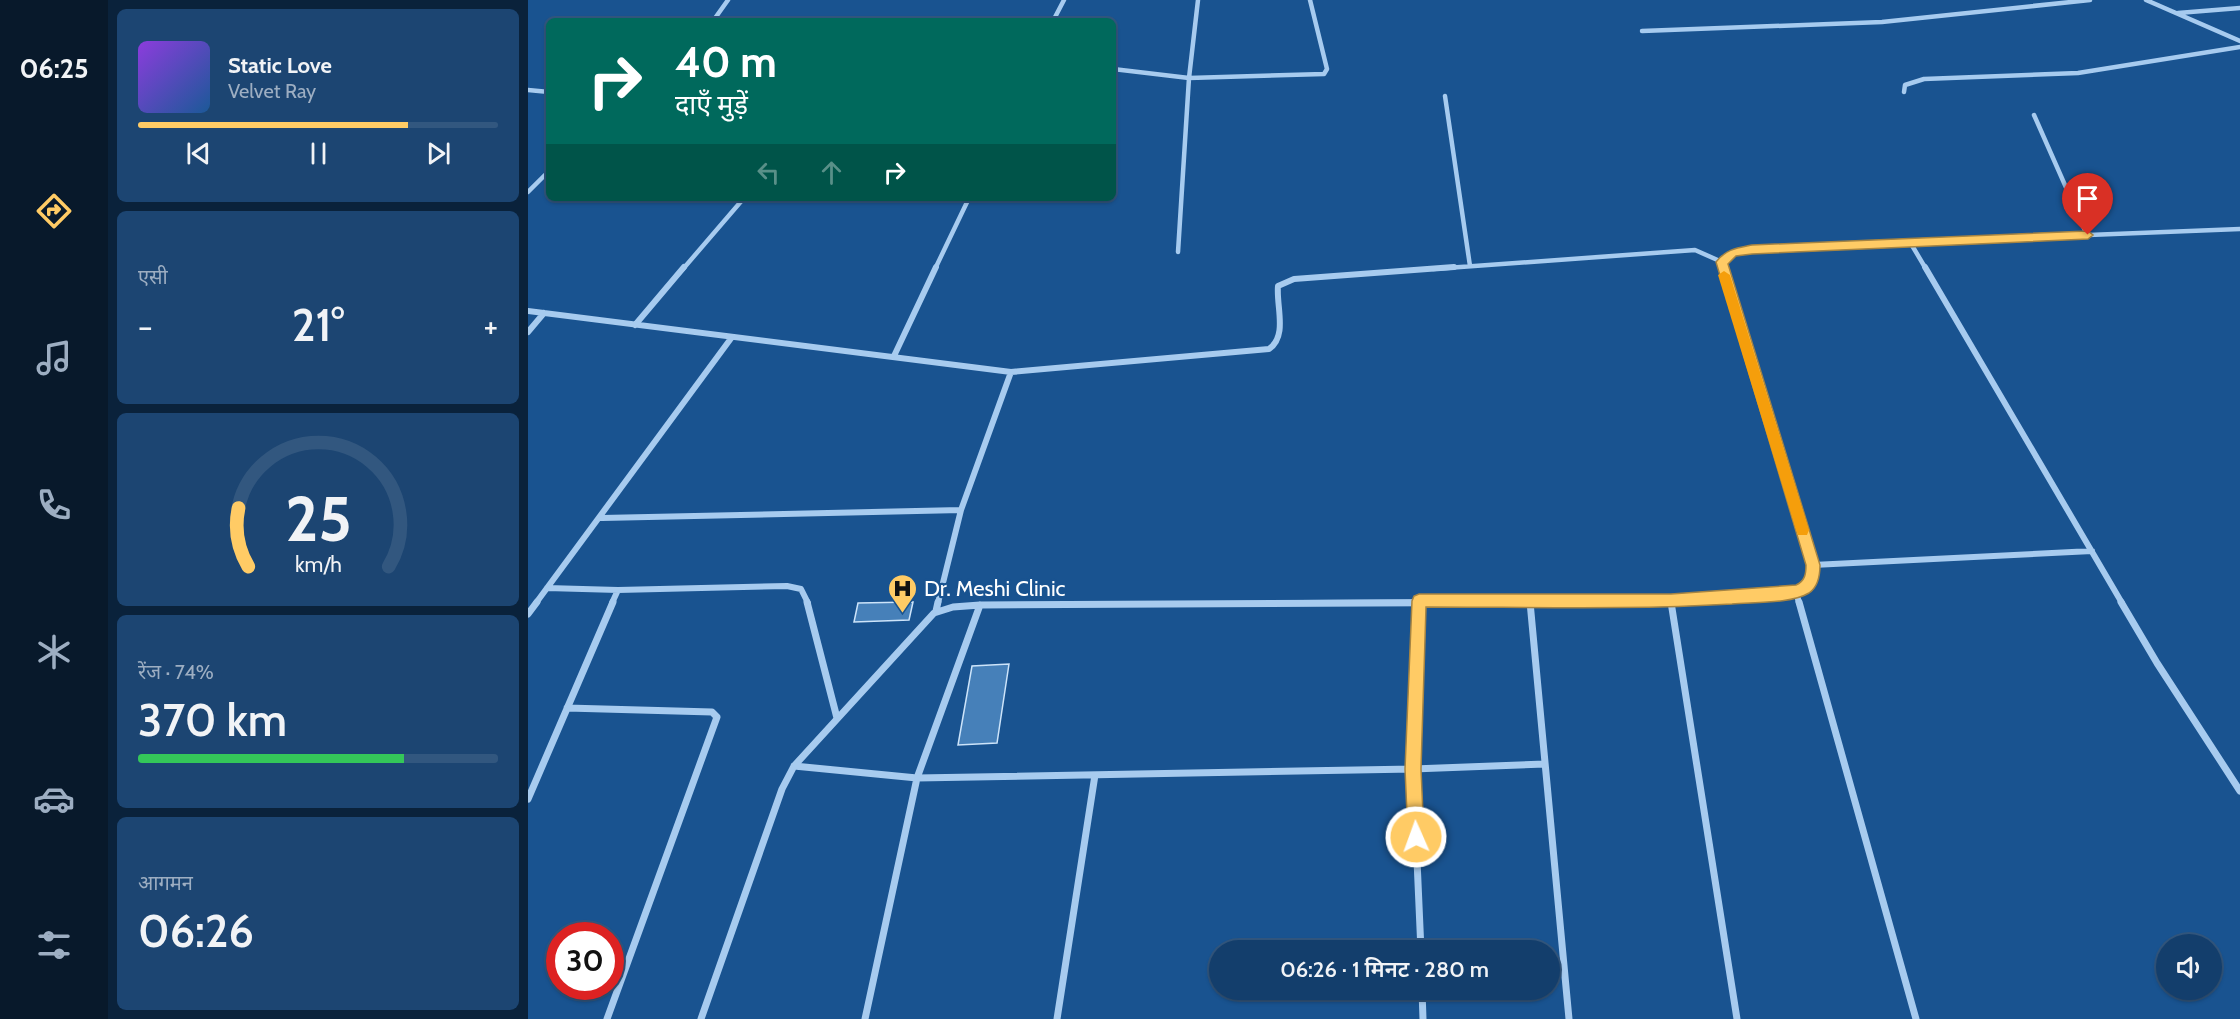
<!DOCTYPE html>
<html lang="hi">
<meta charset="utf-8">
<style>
body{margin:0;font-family:Cabin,"Noto Sans Devanagari",sans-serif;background:#1c4572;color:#f1f3f6;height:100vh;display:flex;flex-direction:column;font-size:22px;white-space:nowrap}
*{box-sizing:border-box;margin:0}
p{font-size:20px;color:#9daec2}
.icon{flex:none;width:33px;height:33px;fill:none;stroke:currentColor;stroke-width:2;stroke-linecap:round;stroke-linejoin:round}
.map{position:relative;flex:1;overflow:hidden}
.side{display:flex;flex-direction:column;gap:9px;padding:9px;background:#0a223b;width:420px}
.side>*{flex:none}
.guide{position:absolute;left:18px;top:18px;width:570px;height:183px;border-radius:9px;box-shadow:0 2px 4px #0004,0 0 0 2px #32577f;background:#00695c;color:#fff;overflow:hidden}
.tools{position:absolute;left:1628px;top:934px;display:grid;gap:12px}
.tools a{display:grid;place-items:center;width:66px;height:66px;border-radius:50%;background:#133e6c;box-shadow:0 2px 4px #0004,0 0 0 2px #32577f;font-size:30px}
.speed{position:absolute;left:18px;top:922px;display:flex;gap:12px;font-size:30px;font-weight:700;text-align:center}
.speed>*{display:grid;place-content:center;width:78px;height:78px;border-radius:50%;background:#133e6c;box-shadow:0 2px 4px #0004,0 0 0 2px #32577f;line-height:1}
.speed .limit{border:9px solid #d22;background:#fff;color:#111}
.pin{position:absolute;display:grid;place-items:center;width:51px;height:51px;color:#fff;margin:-62px -26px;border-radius:50% 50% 50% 0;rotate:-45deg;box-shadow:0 0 6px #0007}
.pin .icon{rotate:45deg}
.me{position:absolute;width:66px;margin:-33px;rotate:358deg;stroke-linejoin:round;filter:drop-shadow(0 0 4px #0008)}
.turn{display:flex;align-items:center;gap:21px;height:126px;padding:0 30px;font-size:27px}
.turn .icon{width:78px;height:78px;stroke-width:2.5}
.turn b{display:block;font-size:42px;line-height:51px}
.lanes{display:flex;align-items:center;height:57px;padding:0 30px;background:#0003;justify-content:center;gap:30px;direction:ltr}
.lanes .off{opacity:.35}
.big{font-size:45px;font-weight:600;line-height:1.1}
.side .tile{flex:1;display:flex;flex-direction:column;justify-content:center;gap:9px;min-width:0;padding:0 21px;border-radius:9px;background:#1c4572}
.side .dial{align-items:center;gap:0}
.dial svg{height:156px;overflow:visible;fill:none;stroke:#32577f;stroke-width:7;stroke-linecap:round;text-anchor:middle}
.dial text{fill:#f1f3f6;stroke:none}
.song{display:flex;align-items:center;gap:18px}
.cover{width:72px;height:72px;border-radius:9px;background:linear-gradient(135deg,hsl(270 70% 55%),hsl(210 70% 35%))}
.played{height:6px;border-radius:3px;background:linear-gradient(90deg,#ffcb65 75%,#32577f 75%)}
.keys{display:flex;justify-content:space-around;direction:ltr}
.heat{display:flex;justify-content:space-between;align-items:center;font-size:33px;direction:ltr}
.charge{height:9px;border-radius:4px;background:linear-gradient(90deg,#34c759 74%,#32577f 0)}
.trip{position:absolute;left:681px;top:940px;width:351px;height:60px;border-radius:30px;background:#133e6c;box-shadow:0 2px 4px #0004,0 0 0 2px #32577f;font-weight:600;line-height:60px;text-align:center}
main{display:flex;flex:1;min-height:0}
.dock{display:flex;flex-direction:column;width:108px;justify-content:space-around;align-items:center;background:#08192b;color:#9daec2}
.dock .icon{width:42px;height:42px}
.dock .current{color:#ffcb65}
.dock b{font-size:27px;color:#f1f3f6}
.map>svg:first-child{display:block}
.building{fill:#4680b9;stroke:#cde4fa;stroke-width:1.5}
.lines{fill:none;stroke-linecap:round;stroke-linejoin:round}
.street-far2{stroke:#a7cbef;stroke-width:4.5}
.street-far1{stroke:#a7cbef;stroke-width:6}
.street{stroke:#a7cbef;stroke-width:7}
.route{fill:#ffcb65;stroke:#a68442;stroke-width:1.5}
.slow{fill:#f59e0b}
.labels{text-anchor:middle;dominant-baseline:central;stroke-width:4.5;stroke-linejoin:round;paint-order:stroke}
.poi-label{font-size:22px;fill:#fff;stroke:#195390;text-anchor:start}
</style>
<main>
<nav class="dock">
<b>06:25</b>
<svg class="icon current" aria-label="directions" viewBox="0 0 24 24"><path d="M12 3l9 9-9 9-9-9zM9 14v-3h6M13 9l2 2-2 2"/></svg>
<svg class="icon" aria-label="music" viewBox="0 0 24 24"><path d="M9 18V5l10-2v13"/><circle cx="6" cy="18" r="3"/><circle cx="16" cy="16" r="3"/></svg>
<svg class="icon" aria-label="phone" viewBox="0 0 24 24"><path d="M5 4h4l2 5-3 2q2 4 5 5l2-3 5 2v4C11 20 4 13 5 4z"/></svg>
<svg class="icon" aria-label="climate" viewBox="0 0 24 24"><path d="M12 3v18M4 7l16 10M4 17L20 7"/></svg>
<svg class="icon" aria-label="car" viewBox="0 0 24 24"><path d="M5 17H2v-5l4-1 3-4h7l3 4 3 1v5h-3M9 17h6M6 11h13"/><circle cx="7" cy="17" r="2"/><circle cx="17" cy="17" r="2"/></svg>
<svg class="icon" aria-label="filters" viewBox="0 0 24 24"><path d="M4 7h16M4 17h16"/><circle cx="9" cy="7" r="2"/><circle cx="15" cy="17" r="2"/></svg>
</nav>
<section class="side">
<div class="tile">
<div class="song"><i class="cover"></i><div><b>Static Love</b><p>Velvet Ray</p></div></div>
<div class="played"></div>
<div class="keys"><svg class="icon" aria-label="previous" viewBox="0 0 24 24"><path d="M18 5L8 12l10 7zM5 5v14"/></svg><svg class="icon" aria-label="pause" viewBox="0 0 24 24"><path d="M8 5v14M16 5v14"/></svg><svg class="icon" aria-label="next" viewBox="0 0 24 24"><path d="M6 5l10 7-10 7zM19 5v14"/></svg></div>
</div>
<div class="tile"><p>एसी</p>
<div class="heat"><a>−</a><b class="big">21°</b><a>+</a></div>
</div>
<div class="tile dial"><svg viewBox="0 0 100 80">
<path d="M14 69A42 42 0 1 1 86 69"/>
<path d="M14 69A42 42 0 0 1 9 39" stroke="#ffcb65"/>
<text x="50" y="56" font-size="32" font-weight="700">25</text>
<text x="50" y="72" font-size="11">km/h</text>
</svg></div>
<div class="tile"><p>रेंज · 74%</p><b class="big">370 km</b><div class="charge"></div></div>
<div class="tile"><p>आगमन</p><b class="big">06:26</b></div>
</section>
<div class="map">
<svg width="1712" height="1019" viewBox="0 0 1712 1019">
<rect width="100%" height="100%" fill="#195390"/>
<path class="building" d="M385 602 381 620 326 622 330 603Z
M481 664 469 743 430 745 444 666Z"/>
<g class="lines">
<path class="street-far2" d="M1618 0 1712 41
M1650 13 1712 8
M185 21 200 0
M525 21 536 0
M1114 31 1354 22 1562 0
M585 69 661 78 796 74 799 69 782 0
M0 90 21 92
M1376 92 1377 85 1396 79 1550 73 1712 47
M917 96 942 266
M1506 115 1559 235
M0 192 21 171
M1382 242 1398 269
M650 252 661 78 670 0
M155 269 216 198
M407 269 441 198
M905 269 1167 250 1194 262
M1195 269 1194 262 1205 252 1382 242 1712 229"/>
<path class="street-far1" d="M1397 267 1594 603
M0 311 483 372 741 349C760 336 748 306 750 286L766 279 926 267
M107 325 156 267
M0 332 16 313
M366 356 408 267
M73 516 74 518 433 510
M1285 565 1564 551
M19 588 90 590 259 586 273 589 280 603
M1268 591 1271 603
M1002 600V603
M8 603 204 337
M84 603 90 590
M410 603 433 510 483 372
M771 603 1143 601 1268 591C1280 586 1284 578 1285 565L1195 267"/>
<path class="street" d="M279 602 309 718
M891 602 885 769 893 951
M1002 602 1041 1019
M1143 602 1209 1019
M1271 602 1388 1019
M1593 602 1629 663 1712 791
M408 611 410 602
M0 614 9 602
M39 708 184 712 189 717 79 1019
M266 766 389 778 885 769 1017 764
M0 799 85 602
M894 990 895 1019
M173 1019 254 789 266 766 406 613 425 607 452 605 1030 602
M337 1019 389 778 452 605
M529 1019 567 775"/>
</g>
<path class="route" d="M1560 231 1565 235 1560 239 1224 254 1208 256 1200 264 1292 565C1292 575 1290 587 1281 593 1263 604 1225 602 1204 604 1103 610 1000 607 898 607L893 769 896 837 894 843 888 846 882 843 880 837 877 769 884 601 886 596 891 594H1143L1268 585C1277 581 1278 574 1278 565L1188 262C1198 249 1209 248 1224 245Z"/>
<path class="slow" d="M1196 271 1202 275 1281 530 1279 535H1270L1268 530 1190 275Z"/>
<defs>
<symbol id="hospital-pin" viewBox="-11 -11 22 30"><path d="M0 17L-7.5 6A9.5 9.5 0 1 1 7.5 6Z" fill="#ffcb65" stroke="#195390"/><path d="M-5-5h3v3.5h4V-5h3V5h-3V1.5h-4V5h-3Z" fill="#111"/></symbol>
</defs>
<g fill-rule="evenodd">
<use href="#hospital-pin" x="358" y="572" width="33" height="45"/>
</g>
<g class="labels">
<g class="poi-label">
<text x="396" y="588">Dr. Meshi Clinic</text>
</g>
</g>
</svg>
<div class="tools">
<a><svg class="icon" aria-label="sound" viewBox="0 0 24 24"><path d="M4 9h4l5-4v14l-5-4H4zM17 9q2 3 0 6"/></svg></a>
</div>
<div class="speed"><div class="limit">30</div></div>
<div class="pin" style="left:1560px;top:235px;background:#d93025"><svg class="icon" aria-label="arrive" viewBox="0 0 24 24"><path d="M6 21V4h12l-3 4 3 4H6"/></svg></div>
<svg class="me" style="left:888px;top:837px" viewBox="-20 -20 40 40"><circle r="17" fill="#ffcb65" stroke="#fff" stroke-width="3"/><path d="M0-11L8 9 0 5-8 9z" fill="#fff"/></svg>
<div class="trip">06:26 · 1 मिनट · 280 m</div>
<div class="guide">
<div class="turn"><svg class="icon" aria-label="right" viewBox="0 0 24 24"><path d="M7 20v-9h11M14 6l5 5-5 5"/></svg><div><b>40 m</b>दाएँ मुड़ें</div></div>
<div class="lanes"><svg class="icon off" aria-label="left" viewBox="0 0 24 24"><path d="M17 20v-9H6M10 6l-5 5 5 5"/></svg><svg class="icon off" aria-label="ahead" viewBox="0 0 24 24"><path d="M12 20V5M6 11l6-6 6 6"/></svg><svg class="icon" aria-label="right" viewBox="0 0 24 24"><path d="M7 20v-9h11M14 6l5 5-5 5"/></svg></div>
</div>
</div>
</main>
